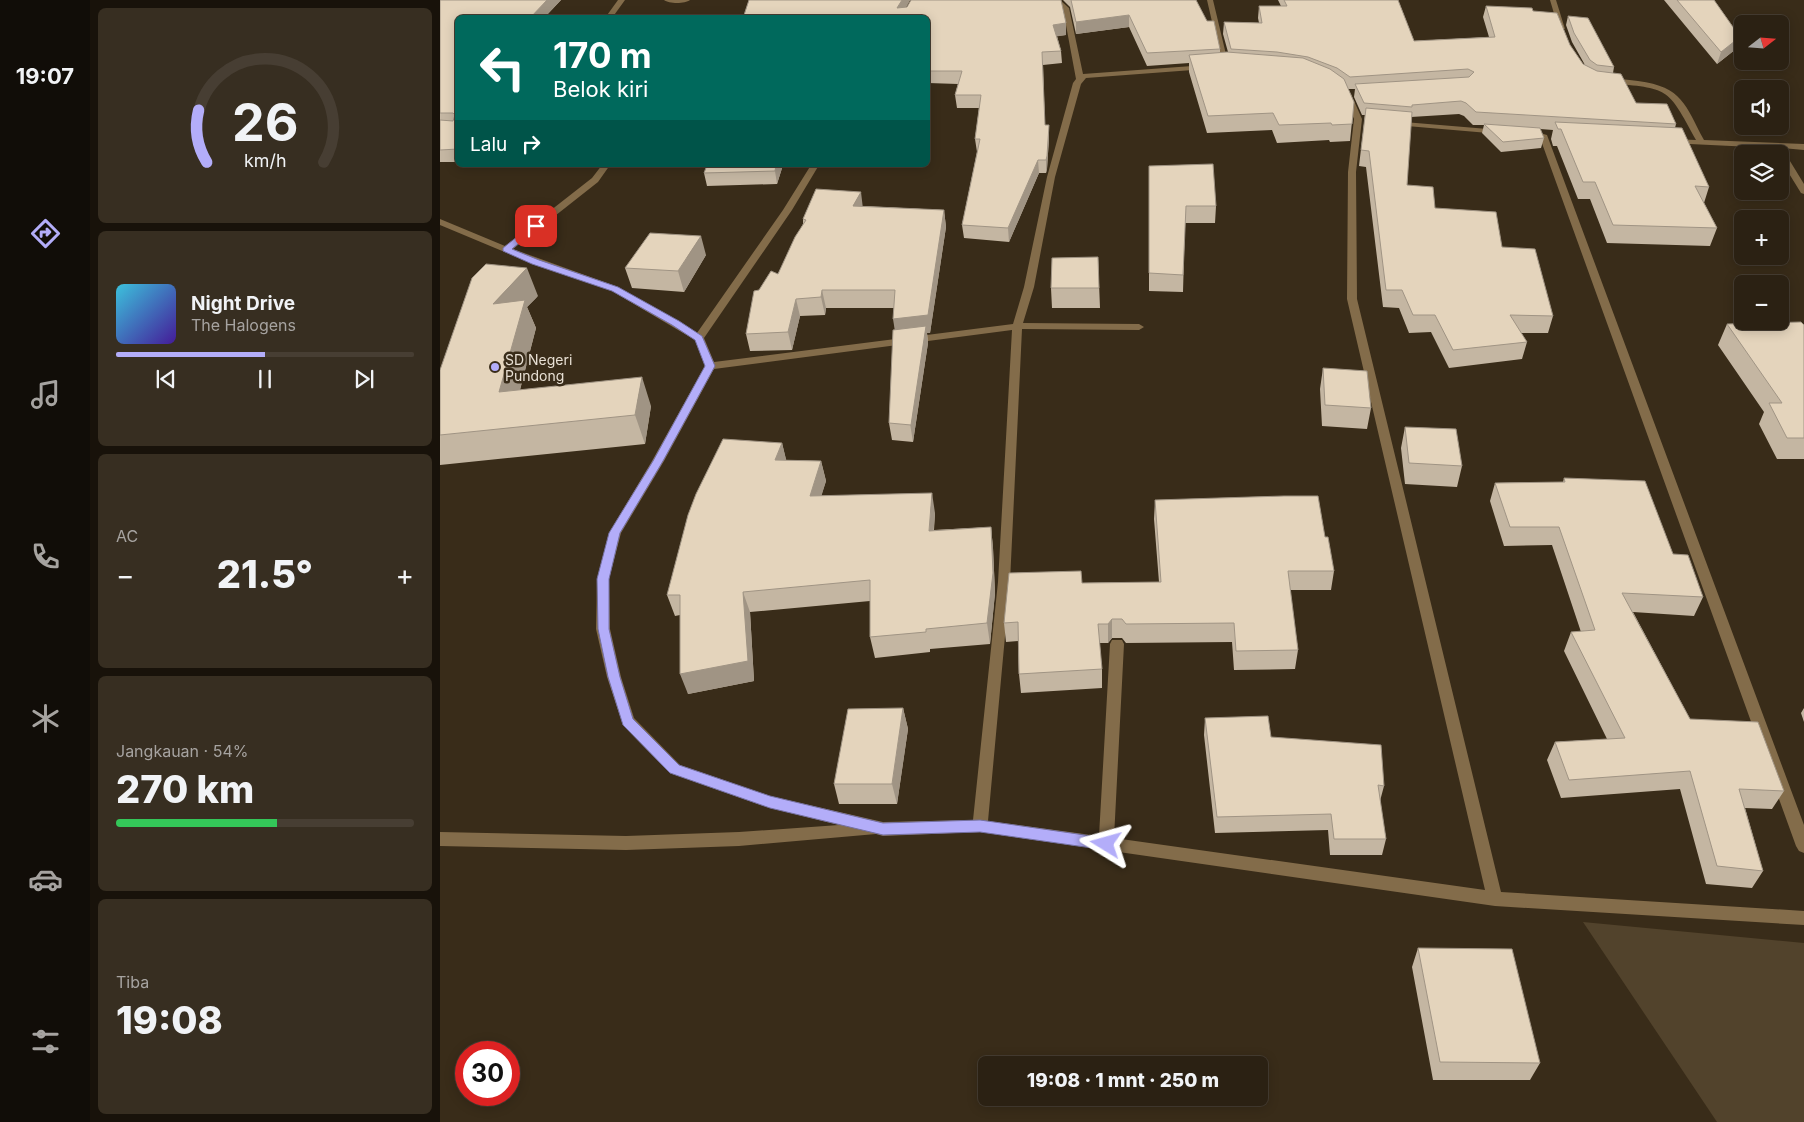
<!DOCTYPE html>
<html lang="id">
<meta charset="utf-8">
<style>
body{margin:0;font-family:Inter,sans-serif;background:#372e21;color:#f1f3f6;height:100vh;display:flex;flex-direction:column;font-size:19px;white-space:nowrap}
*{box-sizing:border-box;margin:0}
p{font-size:16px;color:#a6a3a0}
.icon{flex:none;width:28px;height:28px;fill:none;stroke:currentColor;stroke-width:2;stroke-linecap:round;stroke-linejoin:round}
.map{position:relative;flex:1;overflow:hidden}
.panel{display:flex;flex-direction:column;gap:8px;padding:8px;background:#18120a;width:350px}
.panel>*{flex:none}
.guide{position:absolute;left:15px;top:15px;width:475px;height:152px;border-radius:8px;box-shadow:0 2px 12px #0003,0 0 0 1px #473e33;background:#00695c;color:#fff;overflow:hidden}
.needle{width:32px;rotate:73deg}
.buttons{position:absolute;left:1294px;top:15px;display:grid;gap:10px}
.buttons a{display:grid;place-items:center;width:55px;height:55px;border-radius:8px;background:#2b2113;box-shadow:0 2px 12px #0003,0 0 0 1px #473e33;font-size:25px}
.speed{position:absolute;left:15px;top:1041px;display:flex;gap:10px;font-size:25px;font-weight:700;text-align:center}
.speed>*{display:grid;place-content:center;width:65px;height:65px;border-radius:50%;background:#2b2113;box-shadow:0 2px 12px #0003,0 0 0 1px #473e33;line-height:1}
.speed .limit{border:8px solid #d22;background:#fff;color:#111}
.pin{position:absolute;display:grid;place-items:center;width:42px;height:42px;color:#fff;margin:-21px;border-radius:10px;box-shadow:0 2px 8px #0006}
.me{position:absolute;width:55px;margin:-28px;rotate:278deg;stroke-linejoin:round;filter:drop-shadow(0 0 4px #0008)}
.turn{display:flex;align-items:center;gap:18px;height:105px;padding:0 15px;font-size:22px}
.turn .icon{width:65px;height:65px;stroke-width:2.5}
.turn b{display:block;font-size:35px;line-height:42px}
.then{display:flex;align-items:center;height:48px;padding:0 15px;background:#0003;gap:10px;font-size:19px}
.big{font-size:38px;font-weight:800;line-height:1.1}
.panel .widget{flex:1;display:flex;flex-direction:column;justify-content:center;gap:8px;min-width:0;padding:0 18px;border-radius:8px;background:#372e21}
.panel .dial{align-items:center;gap:0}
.dial svg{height:130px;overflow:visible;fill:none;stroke:#473e33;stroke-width:7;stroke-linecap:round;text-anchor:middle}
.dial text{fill:#f1f3f6;stroke:none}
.song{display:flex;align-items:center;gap:15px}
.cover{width:60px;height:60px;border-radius:8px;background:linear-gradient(135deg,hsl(190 70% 55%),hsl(260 70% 35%))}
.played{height:5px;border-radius:2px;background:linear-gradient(90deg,#b3adf9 50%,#473e33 50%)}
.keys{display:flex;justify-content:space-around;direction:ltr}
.heat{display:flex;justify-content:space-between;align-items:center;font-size:28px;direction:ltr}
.charge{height:8px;border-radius:4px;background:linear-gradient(90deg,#34c759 54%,#473e33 0)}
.trip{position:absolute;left:538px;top:1056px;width:290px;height:50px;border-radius:8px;background:#2b2113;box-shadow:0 2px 12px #0003,0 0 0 1px #473e33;font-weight:800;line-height:50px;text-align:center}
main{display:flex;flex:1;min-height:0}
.tab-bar{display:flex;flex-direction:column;width:90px;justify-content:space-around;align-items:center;background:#110d08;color:#a6a3a0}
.tab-bar .icon{width:35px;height:35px}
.tab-bar .current{color:#b3adf9}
.tab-bar b{font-size:22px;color:#f1f3f6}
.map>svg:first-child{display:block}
.green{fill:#52432c}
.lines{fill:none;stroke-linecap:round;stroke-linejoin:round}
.minor{fill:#836c4a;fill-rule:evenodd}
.wall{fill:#c4b6a2}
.shaded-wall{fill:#a09484}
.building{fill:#e4d4bc;stroke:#a09484}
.route{fill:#b3adf9;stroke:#7470a2}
.poi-dot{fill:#b3adf9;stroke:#392c19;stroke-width:2}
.labels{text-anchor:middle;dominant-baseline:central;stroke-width:5;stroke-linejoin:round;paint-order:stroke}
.poi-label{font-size:14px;fill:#e8e0d4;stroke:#392c19;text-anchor:start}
</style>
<main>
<nav class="tab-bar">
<b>19:07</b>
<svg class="icon current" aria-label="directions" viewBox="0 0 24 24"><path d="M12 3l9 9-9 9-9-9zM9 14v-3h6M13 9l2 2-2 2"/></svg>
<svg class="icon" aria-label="music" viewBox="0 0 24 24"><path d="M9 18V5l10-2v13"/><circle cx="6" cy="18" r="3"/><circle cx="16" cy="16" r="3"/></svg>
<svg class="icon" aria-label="phone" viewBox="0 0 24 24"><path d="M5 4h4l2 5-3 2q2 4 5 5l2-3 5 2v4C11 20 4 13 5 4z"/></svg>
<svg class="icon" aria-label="climate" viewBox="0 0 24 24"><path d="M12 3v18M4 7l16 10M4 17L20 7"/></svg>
<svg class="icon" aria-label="car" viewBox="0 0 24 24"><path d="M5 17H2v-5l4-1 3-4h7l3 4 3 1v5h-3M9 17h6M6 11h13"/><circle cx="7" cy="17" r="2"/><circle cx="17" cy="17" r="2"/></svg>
<svg class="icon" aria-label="filters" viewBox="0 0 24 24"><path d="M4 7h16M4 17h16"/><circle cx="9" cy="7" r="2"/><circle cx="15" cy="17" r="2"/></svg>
</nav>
<section class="panel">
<div class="widget dial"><svg viewBox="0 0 100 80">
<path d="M14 69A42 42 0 1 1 86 69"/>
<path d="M14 69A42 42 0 0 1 9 37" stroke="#b3adf9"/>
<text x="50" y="56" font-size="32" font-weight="700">26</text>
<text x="50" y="72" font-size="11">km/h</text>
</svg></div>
<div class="widget">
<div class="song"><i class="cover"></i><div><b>Night Drive</b><p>The Halogens</p></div></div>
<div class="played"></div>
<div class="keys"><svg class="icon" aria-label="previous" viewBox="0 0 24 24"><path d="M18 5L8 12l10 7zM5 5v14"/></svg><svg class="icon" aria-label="pause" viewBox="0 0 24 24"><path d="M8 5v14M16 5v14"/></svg><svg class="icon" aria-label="next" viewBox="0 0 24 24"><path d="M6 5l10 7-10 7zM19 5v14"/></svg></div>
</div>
<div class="widget"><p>AC</p>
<div class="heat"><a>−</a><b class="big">21.5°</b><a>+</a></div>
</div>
<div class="widget"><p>Jangkauan · 54%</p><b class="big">270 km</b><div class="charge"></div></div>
<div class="widget"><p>Tiba</p><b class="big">19:08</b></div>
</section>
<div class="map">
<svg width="1364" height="1122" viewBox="0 0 1364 1122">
<rect width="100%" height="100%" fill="#392c19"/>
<path class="green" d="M1143 922 1364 943V1122H1277Z"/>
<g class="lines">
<path class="minor" d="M178 0H185L172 18H165Z
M224 0H250C245 4 229 4 224 0Z
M613 0H620L629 8 643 74 766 65 770 67 766 69 646 78 641 84 615 177 594 287 583 323 699 324 704 327 699 330 582 329 570 582 548 821 659 836 670 644 672 640H682L684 644 674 838 1045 890 907 299 908 172 914 119 903 94 907 92 911 94 922 119 916 172 917 299 1061 892 1364 911V925L1055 906 540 832 443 836 436 834 299 846 186 850 0 846V832L186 836 299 832 399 825 330 808 230 773 183 725 167 677 156 629 157 579 169 533 212 461 265 366 255 340 172 291 93 264 0 225V219L65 246 152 178 162 165H170L158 182 73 249 178 287 257 333 343 210 371 165H379L352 210 264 338 274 362 573 324 584 287 607 177 633 83 636 79 623 9ZM572 330 558 582 533 820 443 822 330 796 240 765 194 718 181 677 170 629 169 579 181 533 224 461 274 369Z
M767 0H773L789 67 782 65Z
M1110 0H1116L1125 29 1118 27Z
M1166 79C1176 78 1188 80 1198 81 1243 87 1245 105 1264 140L1364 144V150L1342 148 1364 184V194L1361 193 1340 159V154H1337L1333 148 1229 143V139H1232L1256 140C1227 86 1229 89 1169 83L1165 81Z
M952 121 1060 130 1064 132 1060 134 955 125H952Z
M1100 133 1107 135 1364 825V853L1359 851 1356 846 1099 135Z"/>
</g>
<path class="wall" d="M0 0H121L104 18H18V162H0Z
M309 0H470L466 7 626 23V35L617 36 621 51 622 63 603 65 605 125H609V138L607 169 606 173H599L569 242 524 238 522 225 537 152 535 139 539 108H517L515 95 518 84 488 83V18Z
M623 0H756L780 49V53L788 52 783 34 784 22 819 23 818 18 819 6H841L838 0H958L974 41 1049 37 1043 17 1046 6 1093 11 1130 45 1143 64 1145 65 1132 42 1126 25 1128 16 1174 67 1173 73 1196 103 1236 124 1235 128 1269 187 1264 203 1277 228 1270 246 1167 243 1150 199H1138L1117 146H1113L1111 139 1113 130 1100 129 1104 138 1101 148 1061 152 1042 133 1044 125H1033L1024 116 1019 114 971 117 967 185 995 208 1062 247 1113 316 1108 333H1081L1087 342 1082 359 1009 368 991 332 969 333 959 308 943 307 926 167 919 166 925 115H922L914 97 915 89H908L914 102 910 141 890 142 889 140 837 143 832 130 767 133 749 72V63L707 66 689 27 636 34 630 7Z
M1224 0H1274L1300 37 1296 49 1277 64Z
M343 165 337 184 267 186 264 173Z
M709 182 776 206 775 223H745L743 292 709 291Z
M423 206 504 210 506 227 490 333H487L488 343 473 442 452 440 449 423 455 330 454 308H386L385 315 360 316 352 350 310 351 306 334 319 290 338 274 363 224V219Z
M266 255 244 292 192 288 185 268Z
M658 257 660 308H612L611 288Z
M98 296 87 307 96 328 80 390 211 406 205 444 0 465V370Z
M1287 324 1364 325V459H1337L1319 424 1324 412 1278 345Z
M883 368 931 408 927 429 882 426 880 389Z
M965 427 1022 466 1017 487 965 484 961 448Z
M342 443 346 460 381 461 386 481 381 496 495 513 494 530 551 527 553 548 555 593 550 644 490 649V652L435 658 430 637V601L310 612 314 681 248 694 240 615 235 616 227 595Z
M1124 478 1233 554 1263 597 1254 616 1193 612 1250 719 1344 791 1332 809 1305 808 1323 871 1312 888 1266 884 1240 789 1121 798 1107 760 1115 742 1167 739 1124 651 1131 632H1141L1112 545 1064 546 1050 501 1055 483 1123 482Z
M715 500 885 537 894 571 891 590H850L858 650 855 669 794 670 792 642 686 643 682 638H672L668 643H659L662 669V688L581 693 579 674 578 641 566 642 564 623 642 583 719 582 714 519Z
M463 708 468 729 457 804H399L394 784Z
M1364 708V722L1361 713Z
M765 718 831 737 944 786 940 801 946 839 942 855H890L888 830 775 833 764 735Z
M978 948 1100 1063 1090 1080H993L972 967Z"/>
<path class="shaded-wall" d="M107 0H121L104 18H90Z
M462 0H470L460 18 457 8Z
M689 15V27L636 34V22Z
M626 23V35L613 37V25Z
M1300 37 1296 49 1277 64 1281 52Z
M609 125V138L607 169 606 173V160Z
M598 160 599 173 569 242 568 228Z
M336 165H343L337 184 335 171Z
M421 192 423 209 413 206Z
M504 210 506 227 490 333H487L488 343 473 442 453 319Z
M261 236 266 255 244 292 238 271Z
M87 268 98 296 87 307 96 328 72 420 59 392 53 304Z
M382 290 386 308 385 315 381 297Z
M356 299 360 316 352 350 348 332Z
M202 377 211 406 205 444 195 415Z
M342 443 347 463 335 460Z
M381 461 386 481 375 517 370 496Z
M492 493 495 513 492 551 489 531Z
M551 527 553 548 555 593 550 644 547 623Z
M303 592 310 612 314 681 248 694 240 674Z
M672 619V638L668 643V624Z
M463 708 468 729 457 804 452 784Z"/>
<path class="building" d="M0 0H107L90 18H18V149L0 150V120L13 121 15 115 13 113H0Z
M309 0H462L457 8 467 7 471 0H621L626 23 613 25 621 51 602 52 605 125H609L607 156 606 160H598L568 228 522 225 540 139H535L541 95H515L522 71H488V18H303Z
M631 0H756L767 21H774L780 49 707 53 689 15 636 22Z
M844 0H958L974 41 1055 37 1046 6 1092 8 1093 11 1117 13 1130 45 1143 64 1157 71 1181 74 1196 103 1227 104 1236 124 1036 112 1026 103 1021 101 972 105V107L924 103 915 84 1029 77 1034 72 1028 69 910 77 897 68 868 57 837 52 791 49 784 22 822 23 819 6H847Z
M1237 0H1274L1300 37 1281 52Z
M1128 16 1148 18 1174 67 1157 65 1150 60 1134 33Z
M787 52 863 58 890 69 904 79 914 102 912 124 892 125 891 123 839 125 833 113 768 116 749 55Z
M926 108 972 112 967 185 993 187 995 208 1056 212 1062 247 1095 249 1113 316 1070 315 1087 342 1013 350 995 315H973L962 290H946L929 151 921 150Z
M1115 122 1242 128 1269 187 1255 186 1277 228 1173 225 1155 182H1143L1121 129H1118Z
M1044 124 1100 128 1104 138 1063 142Z
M773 164 776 206H746L743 275 709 273V166Z
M267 165H336L335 171 264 173Z
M376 189 421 192 413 206 504 210 488 315 453 319 455 290H382L381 297 356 299 348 332 306 334 314 291 319 290 331 271 338 274 355 237 366 220 363 219Z
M210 233 261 236 238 271 185 268Z
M658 257 659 288H611L612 258Z
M46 264 87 268 53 304 85 300 59 392 202 377 195 415 0 435V370L32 278Z
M1361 322 1364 325V438H1347L1329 403H1342L1287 324Z
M486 326 471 425 449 423 453 330Z
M883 368 927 371 931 408 885 405Z
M965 427 1016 429 1022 466 969 463Z
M283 439 342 443 335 460 381 461 370 496 492 493 489 531 551 527 553 573 547 623 486 629V632L430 637V580L303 592 308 661 240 674V595H227L248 515 256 494Z
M1124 478 1205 481 1233 554 1248 555 1263 597 1182 593 1250 719 1318 722 1344 791 1299 789 1323 871 1277 866 1250 771 1129 780 1115 742 1185 738 1131 632 1155 630 1119 527H1070L1055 483 1125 482Z
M844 496H878L885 537H888L894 571H848L858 650 796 651 794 623 686 624 682 619H672L668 624H658L662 669 579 674 578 622 564 623 569 573 641 571 642 583 721 582 715 500Z
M463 708 452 784H394L408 709Z
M828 716 831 737 941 745 944 786 938 785 946 839H894L891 814 777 817 765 718Z
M978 948 1072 949 1100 1063 1000 1062Z"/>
<path class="route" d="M93 224 100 226 72 249 99 260 178 287 239 321 262 336 275 366 223 461 180 533 169 579V629L180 677 193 719 239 765 330 796 443 823 540 820 666 838 671 839 673 844 671 848 666 850 540 832 443 835 330 808 230 773 183 725 168 677 158 629 157 579 169 533 213 461 265 366 255 340 232 325 172 291 92 264 63 251V248Z"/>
<circle class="poi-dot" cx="55" cy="367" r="5"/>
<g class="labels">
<g class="poi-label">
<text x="65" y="359">SD Negeri<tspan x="65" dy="16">Pundong</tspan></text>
</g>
</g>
</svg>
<div class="buttons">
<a><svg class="needle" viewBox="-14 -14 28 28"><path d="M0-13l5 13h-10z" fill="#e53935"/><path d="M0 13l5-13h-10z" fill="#a6a3a0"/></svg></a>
<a><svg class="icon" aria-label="sound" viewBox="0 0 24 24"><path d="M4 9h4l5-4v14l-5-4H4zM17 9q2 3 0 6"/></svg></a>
<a><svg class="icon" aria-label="layers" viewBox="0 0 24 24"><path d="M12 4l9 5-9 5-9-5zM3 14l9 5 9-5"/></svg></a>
<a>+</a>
<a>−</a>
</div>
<div class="speed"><div class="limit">30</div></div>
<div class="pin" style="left:96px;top:226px;background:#d93025"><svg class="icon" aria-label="arrive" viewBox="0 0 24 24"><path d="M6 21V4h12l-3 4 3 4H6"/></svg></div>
<svg class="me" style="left:666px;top:844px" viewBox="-20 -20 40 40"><path d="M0-17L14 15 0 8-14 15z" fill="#b3adf9" stroke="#fff" stroke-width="4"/></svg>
<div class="trip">19:08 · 1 mnt · 250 m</div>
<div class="guide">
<div class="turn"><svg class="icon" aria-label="left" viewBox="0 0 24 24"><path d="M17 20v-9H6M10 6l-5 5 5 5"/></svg><div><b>170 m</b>Belok kiri</div></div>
<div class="then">Lalu<svg class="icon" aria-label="right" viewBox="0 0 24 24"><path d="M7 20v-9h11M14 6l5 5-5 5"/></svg></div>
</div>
</div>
</main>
